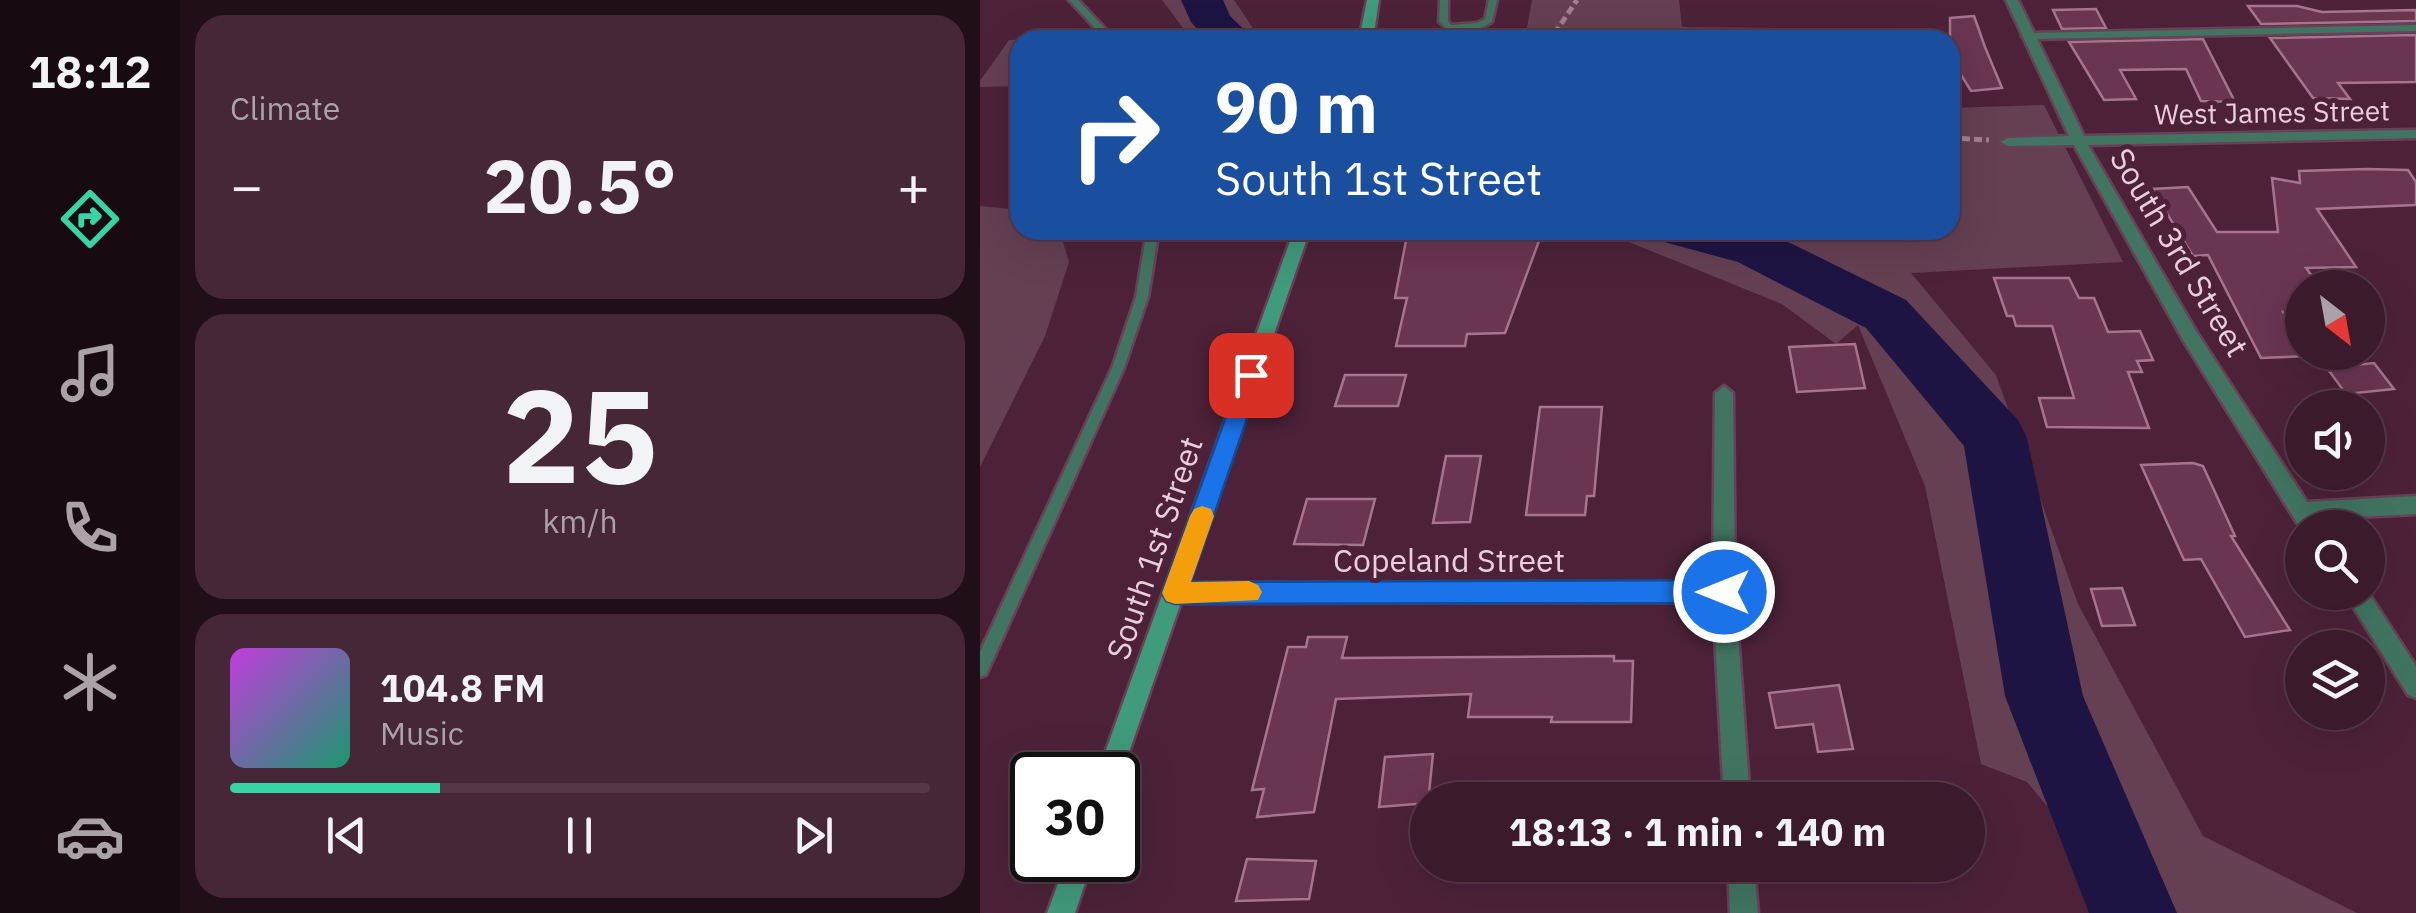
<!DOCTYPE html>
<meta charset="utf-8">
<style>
body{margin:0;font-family:"IBM Plex Sans",sans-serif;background:#452737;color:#f1f3f6;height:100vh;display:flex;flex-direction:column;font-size:38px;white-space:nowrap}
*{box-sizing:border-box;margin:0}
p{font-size:32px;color:#aba1a9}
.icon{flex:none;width:55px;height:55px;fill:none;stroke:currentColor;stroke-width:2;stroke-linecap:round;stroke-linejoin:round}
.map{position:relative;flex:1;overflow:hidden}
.drawer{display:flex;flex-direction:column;gap:15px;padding:15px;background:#200e18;width:800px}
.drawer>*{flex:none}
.guide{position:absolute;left:30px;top:30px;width:950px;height:210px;border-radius:30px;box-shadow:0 10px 40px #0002,0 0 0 2px #543847;background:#1a4fa0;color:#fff;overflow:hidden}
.needle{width:65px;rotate:149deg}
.tools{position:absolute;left:1305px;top:270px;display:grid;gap:20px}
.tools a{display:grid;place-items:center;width:100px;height:100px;border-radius:50%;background:#3a1a2b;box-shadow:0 10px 40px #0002,0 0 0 2px #543847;font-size:50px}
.speed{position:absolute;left:30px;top:752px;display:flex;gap:20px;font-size:50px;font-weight:700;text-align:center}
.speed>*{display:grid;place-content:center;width:130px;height:130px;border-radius:50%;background:#3a1a2b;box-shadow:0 10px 40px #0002,0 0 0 2px #543847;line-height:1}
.speed .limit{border:5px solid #111;border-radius:15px;background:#fff;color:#111}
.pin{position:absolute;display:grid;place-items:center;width:85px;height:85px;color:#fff;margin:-42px;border-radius:20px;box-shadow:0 5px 15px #0006}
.me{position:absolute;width:110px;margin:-55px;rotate:270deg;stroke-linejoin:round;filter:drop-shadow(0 0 8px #0008)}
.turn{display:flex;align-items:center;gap:35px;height:210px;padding:0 40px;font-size:45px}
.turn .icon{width:130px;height:130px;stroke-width:2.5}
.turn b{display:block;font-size:70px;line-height:85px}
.big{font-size:75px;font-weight:700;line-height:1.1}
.drawer .card{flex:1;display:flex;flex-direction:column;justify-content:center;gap:15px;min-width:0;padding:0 35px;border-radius:30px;background:#452737}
.drawer .dial{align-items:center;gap:0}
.dial b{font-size:130px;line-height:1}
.song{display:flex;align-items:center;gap:30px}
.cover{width:120px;height:120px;border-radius:15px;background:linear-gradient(135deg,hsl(290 70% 55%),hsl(160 70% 35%))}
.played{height:10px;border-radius:5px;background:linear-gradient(90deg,#37d4a6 30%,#543847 30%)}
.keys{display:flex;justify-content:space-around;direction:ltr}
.heat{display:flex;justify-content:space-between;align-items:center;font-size:55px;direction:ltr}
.trip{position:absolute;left:430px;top:782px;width:575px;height:100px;border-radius:50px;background:#3a1a2b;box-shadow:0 10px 40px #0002,0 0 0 2px #543847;font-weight:700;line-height:100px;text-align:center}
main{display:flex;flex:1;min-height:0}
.tabs{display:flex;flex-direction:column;width:180px;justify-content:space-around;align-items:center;background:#170a11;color:#aba1a9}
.tabs .icon{width:70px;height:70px}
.tabs .on{color:#37d4a6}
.tabs b{font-size:45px;color:#f1f3f6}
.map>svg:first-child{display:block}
.green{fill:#644052}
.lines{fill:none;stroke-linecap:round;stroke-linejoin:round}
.river{fill:#1e1443;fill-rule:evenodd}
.building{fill:#6a3551;stroke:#a6748d;stroke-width:2.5}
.lane-casing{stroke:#694156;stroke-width:5}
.street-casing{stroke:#694156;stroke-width:5}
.secondary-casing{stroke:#694156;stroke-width:5}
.path{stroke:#a27f91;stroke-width:5;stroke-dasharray:8 4;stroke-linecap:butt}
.lane{fill:#417562;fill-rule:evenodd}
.street{fill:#417562;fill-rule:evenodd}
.secondary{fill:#409a7c;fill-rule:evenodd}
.route{fill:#1a73e8;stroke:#114b97;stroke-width:2.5}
.slow{fill:#f59e0b}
.labels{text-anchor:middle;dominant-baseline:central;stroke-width:10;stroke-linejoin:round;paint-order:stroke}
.far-street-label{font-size:28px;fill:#ebcedc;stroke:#4d2239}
.street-label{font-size:32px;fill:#ebcedc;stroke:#4d2239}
</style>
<main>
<nav class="tabs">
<b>18:12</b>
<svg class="icon on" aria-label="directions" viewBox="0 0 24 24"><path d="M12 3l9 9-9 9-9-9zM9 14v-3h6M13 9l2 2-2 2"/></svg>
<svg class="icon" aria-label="music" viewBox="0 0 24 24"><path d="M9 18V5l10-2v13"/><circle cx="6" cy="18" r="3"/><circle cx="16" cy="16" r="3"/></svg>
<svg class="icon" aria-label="phone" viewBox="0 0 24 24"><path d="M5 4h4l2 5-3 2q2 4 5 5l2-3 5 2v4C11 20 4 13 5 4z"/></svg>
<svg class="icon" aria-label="climate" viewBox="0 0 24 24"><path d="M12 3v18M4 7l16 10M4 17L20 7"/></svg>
<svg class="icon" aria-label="car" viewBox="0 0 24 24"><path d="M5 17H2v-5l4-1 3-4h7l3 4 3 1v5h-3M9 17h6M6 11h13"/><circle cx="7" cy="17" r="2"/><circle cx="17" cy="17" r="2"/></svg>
</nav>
<section class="drawer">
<div class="card"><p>Climate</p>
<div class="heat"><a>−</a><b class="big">20.5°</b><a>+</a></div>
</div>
<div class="card dial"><b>25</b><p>km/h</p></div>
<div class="card">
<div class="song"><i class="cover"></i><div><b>104.8 FM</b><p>Music</p></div></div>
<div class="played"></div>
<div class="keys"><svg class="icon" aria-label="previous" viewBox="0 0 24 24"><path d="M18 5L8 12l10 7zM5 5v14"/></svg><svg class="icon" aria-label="pause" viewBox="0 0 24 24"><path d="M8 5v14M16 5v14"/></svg><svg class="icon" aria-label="next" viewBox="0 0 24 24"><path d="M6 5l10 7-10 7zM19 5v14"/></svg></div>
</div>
</section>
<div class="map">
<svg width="1436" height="913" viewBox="0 0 1436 913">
<rect width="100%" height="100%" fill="#4d2239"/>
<path class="green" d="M182 0H254L281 40H212Z
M552 0H699L702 27 894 29 896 40H412L546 33Z
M69 39 40 40 38 86 0 87V81L29 40Z
M1064 105 1143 262 931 273 1016 375 1098 604 1223 836 1377 913H1113L1072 812 1047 782 1001 764 945 486 878 325 856 344 802 304 619 230H970V108Z
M0 206 40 210V230H79L89 262 65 336 0 467Z"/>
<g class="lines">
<path class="river" d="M201 0H243L250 16 275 40H227L211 22Z
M676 230H772L796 236 926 300 1038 420 1047 438 1103 696 1197 913H1109L1025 696 984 446 886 328 758 262 684 242Z"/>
</g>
<path class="building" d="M1268 6H1317L1342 12 1436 10V21L1281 24Z
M1116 9 1126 28 1082 29 1073 10Z
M994 16 1005 47 1022 88 991 91 970 57V18Z
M1436 35V82L1358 83 1370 99 1333 98 1290 38Z
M1223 39 1255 102 1221 101 1206 69 1140 70 1156 99 1124 100 1089 42Z
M1386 169 1428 170 1436 182V205L1337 209 1376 267 1326 268 1341 288H1322V311L1303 312 1322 345V352L1329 356 1281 358 1228 255 1213 256 1172 189 1208 187 1237 232H1298L1292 178 1320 183 1319 171Z
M428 230H563L525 333 487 334 485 346H416L427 298H415Z
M1014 278H1089L1099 298H1114L1128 332 1160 331 1173 360 1157 361 1162 372H1148L1169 428 1067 427 1059 398H1094L1072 326H1036L1033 316H1027Z
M875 344 885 388 817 392 809 347Z
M1394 363 1414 389 1366 394 1347 368Z
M365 375H426L418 406H355Z
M560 407H622L614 496H607L605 515H546Z
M466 456H501L490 522 453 523Z
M1213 463 1223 466 1255 536H1251L1310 630 1265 637 1221 559 1204 560 1161 465Z
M327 499H395L383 545 314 544Z
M1142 588 1155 625 1122 626 1111 589Z
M328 637H367L362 658 634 656V661H653L651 722H571L572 717H488L491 694 356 699 334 812 277 817 284 789 272 790 308 647H326Z
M859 685 873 749 838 752 833 724 796 728 789 693Z
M453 754 448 803 399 807 405 757Z
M267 859 336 861 329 899 256 901Z"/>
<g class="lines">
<defs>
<path id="lane" d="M89 0H98L136 40H126Z
M460 0H468V21L471 25 497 23 505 19 509 0H517L512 22 499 29 469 31 459 22Z
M1436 25V31L1047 39 1042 36 1047 33Z
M167 230H179L168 297 144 368 6 675 0 677V652L132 368 156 297Z"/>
<path id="street" d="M1026 0H1038L1104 136 1436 130V138L1108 145 1216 331 1327 502 1436 496V514L1337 519 1342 528H1322V531L1203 340 1094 145 1028 146 1021 142 1028 138 1089 136Z
M744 386 753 393 755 592 770 800H744L733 602 195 603 187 600 184 593 187 586 195 583 733 582 735 393Z
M1364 592H1388L1436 666V698L1428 695Z
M748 865H774L778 913H750Z"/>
<path id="secondary" d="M387 0H399L393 40H379Z
M314 230H330L138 784V775H117Z
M87 860H113L95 913H67Z"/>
</defs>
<use href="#lane" class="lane-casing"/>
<use href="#street" class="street-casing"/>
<use href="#secondary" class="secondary-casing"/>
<path class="path" d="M564 40 577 30 597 0
M970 138 1009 140"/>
<use href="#lane" class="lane"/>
<use href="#street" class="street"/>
<use href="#secondary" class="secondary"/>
</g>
<path class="route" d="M271 367 282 375 211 582 744 580 753 584 756 592 753 599 744 603 195 604 186 601 182 593 261 375Z"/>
<path class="slow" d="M222 506 231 509 234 516 211 582 269 581 278 585 282 592 278 600 195 604 186 601 182 593 210 516 214 509Z"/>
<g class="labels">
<g class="far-street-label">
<text transform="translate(1292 112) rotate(-1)">West James Street</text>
</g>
<g class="street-label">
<text transform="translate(1200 252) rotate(59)">South 3rd Street</text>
<text transform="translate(174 548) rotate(-71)">South 1st Street</text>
<text x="469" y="560">Copeland Street</text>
</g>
</g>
</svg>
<div class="tools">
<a><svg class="needle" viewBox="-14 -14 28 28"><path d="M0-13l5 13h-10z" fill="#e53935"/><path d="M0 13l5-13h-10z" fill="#aba1a9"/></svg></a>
<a><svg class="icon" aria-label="sound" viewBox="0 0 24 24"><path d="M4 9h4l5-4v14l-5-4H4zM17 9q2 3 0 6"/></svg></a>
<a><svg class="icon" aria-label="search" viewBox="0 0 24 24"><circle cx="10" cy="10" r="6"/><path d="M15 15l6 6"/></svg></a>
<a><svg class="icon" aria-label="layers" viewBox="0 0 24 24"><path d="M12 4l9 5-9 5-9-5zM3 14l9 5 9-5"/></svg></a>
</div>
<div class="speed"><div class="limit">30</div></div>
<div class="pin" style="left:271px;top:375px;background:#d93025"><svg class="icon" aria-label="arrive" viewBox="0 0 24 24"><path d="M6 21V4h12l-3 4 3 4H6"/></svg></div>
<svg class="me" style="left:744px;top:592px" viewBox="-20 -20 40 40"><circle r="17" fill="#1a73e8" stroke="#fff" stroke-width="3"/><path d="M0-11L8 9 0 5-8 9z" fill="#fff"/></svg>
<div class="trip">18:13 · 1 min · 140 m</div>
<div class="guide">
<div class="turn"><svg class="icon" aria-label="right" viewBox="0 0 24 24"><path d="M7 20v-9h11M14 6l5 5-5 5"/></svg><div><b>90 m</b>South 1st Street</div></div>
</div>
</div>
</main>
